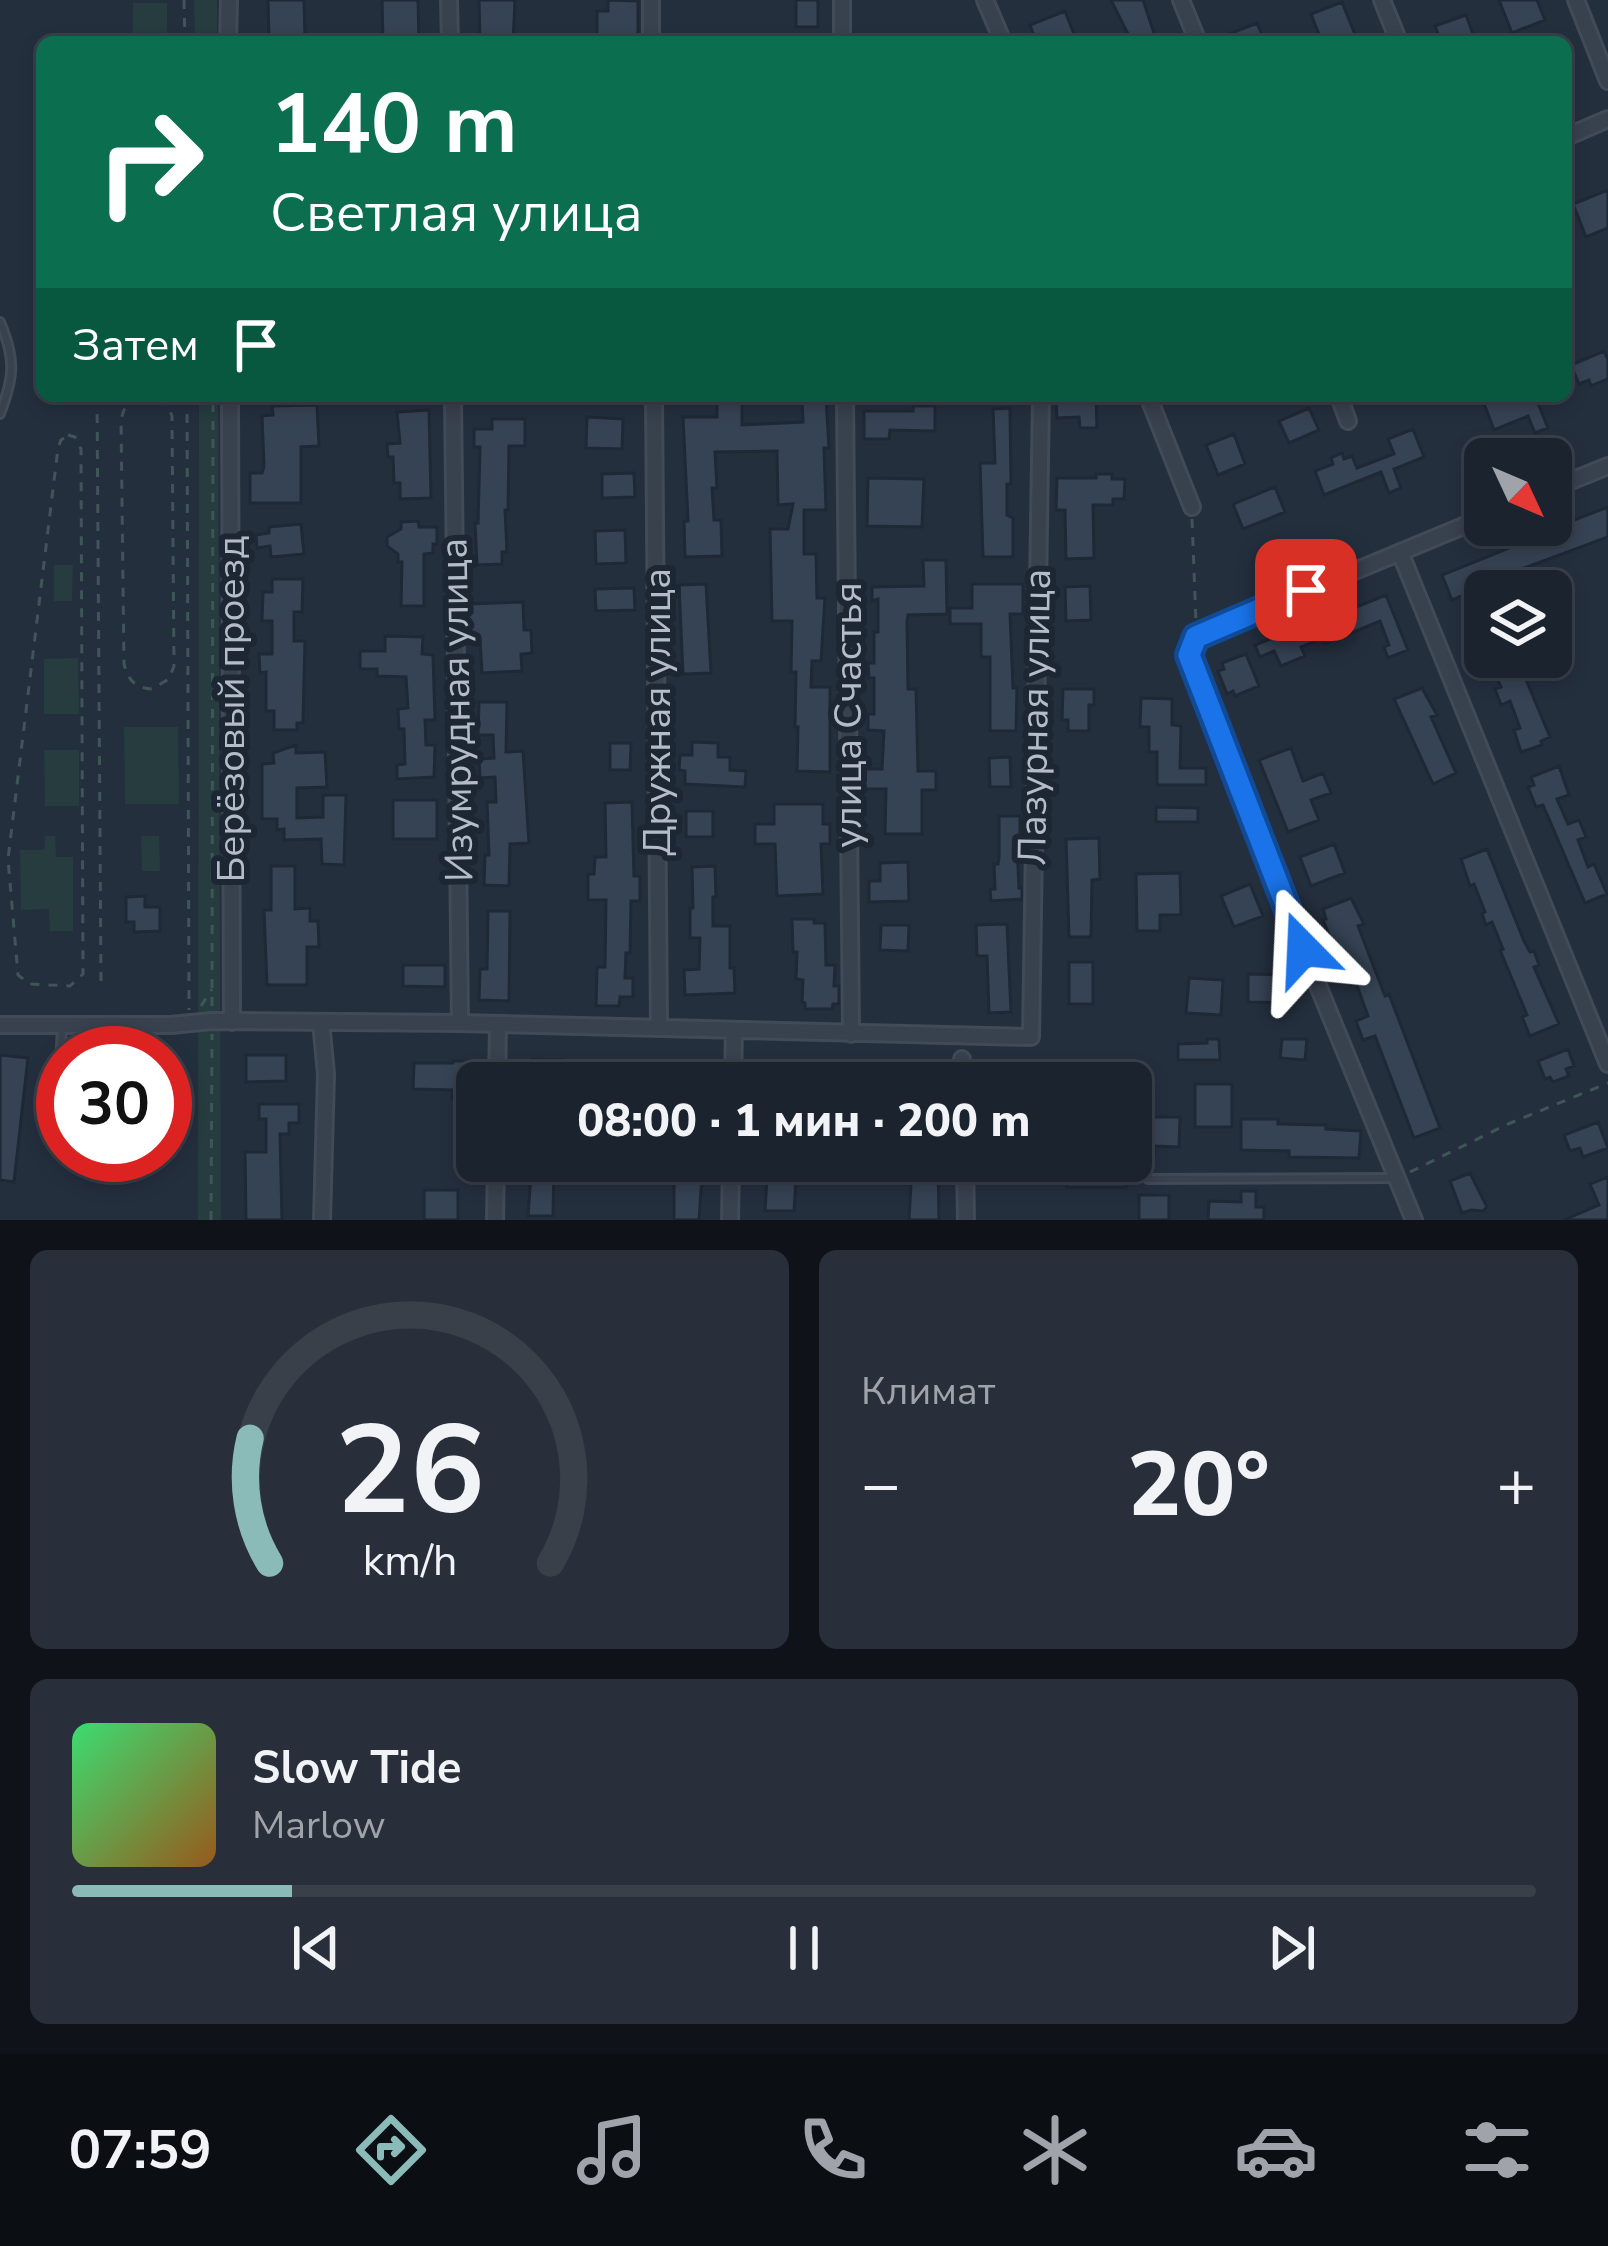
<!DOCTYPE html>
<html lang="ru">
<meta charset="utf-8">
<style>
body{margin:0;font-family:"Nunito Sans",sans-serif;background:#282f3a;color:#f1f3f6;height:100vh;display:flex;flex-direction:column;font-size:45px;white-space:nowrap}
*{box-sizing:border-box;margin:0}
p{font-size:39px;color:#a0a4aa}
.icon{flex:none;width:66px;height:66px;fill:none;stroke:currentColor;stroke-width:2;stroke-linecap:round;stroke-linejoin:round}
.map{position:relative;height:1220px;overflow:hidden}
.sheet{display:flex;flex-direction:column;gap:30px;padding:30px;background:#0f1319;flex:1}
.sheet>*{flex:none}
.hud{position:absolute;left:36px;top:36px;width:1536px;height:366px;border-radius:18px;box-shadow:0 6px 18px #0003,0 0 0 3px #39404a;background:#0b6e4f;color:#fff;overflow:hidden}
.needle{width:78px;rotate:134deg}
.controls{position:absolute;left:1464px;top:438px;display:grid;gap:24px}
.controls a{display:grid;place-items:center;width:108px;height:108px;border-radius:18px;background:#1b232e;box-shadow:0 6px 18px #0003,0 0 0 3px #39404a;font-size:60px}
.speed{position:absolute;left:36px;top:1026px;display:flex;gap:24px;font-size:60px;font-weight:700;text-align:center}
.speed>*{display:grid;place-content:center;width:156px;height:156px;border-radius:50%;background:#1b232e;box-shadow:0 6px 18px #0003,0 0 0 3px #39404a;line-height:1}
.speed .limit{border:18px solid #d22;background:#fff;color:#111}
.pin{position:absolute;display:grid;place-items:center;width:102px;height:102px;color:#fff;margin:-51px;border-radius:24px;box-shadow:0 6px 18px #0006}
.me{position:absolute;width:132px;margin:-66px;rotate:339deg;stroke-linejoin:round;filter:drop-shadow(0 0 9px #0008)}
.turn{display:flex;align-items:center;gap:42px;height:252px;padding:0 36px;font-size:54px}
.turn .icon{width:156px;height:156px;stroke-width:2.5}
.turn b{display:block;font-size:84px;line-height:102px}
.then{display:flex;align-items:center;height:114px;padding:0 36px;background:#0003;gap:24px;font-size:45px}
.big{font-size:90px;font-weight:800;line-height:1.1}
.sheet .tile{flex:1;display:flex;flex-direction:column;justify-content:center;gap:18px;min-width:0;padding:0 42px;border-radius:18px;background:#282f3a}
.sheet .dial{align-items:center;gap:0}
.dial svg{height:312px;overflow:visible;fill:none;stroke:#39404a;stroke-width:7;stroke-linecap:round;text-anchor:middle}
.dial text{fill:#f1f3f6;stroke:none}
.song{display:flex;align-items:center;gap:36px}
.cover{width:144px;height:144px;border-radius:18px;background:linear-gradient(135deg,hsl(140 70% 55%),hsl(30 70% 35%))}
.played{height:12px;border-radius:6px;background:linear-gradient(90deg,#8bbbb9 15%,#39404a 15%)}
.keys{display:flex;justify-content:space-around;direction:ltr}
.heat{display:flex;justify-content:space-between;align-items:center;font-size:66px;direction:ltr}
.sheet .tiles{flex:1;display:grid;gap:30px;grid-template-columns:1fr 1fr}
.tile:last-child{grid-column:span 2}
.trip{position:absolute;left:456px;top:1062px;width:696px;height:120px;border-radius:18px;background:#1b232e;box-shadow:0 6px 18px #0003,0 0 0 3px #39404a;font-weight:800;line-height:120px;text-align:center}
.menu{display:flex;height:192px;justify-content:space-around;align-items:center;background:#0b0e12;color:#a0a4aa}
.menu .icon{width:84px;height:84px}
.menu .selected{color:#8bbbb9}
.menu b{font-size:54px;color:#f1f3f6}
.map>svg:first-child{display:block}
.green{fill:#263c3f}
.building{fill:#364354;stroke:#1f2835;stroke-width:3}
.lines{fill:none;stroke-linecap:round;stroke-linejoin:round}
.service-casing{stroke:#414a57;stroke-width:12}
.minor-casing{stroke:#414a57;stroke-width:20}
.path{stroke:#3f5557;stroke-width:3;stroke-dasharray:9 9;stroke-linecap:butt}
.service{stroke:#38414e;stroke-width:6}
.minor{stroke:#38414e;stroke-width:14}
.route-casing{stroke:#114b97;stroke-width:30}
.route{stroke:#1a73e8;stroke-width:21}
.labels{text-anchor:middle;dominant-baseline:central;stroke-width:12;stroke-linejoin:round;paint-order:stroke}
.street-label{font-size:39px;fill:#b4bcc9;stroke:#1d2633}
</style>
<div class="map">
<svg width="1608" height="1220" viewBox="0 0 1608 1220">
<rect width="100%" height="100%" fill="#242f3e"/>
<path class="green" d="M194 0H217V42H195Z
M133 3H167V42H133Z
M199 396H218L221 1220H198Z
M54 565H73L72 601H54Z
M78 658 79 714H44V659Z
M124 727H178L179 804H125Z
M44 750H79V806H45Z
M45 836H55L56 857H73V931H50L49 909 21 910 20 850H44Z
M141 836H159L160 871H142Z"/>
<path class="building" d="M268 0H304L305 37 269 38Z
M382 0H418L419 42H383Z
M479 0H515L513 42H480Z
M608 0 638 1V35H597V11H608Z
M796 0H818V27H796Z
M1111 0H1143L1157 42H1132Z
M1499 0H1537L1545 20 1512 33Z
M1342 2 1358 42H1322L1311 14Z
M1065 11 1077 42H1036L1030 25Z
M1466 15 1476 42H1441L1435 26Z
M1257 23 1265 42H1212L1211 41Z
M1608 190V228L1586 237 1573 204Z
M1604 351 1608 360V379L1591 386 1589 380 1579 384 1571 365Z
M1495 396H1512L1514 401 1535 396 1548 428 1535 433 1528 416 1494 430 1483 401Z
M1096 397 1097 428H1080L1079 417 1057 418 1056 399Z
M826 398 829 448H824L826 510H804V554H816L817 598H825L821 661H812L811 687H830V772L797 771 798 727H795L796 672H791L792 621H772L770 529H788L793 504 778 505 777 451 715 452 717 488H712L714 520H721L722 556 685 557 684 521H688L683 417H717V403H742V425L803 422 802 400Z
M317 405 319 446 301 447V503H250V473H262L264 466 262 416 273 415 272 406Z
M913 406H935V431L890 430 889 439H864V411H913Z
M1010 408 1011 484H1007V515L1013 518V557H983L980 463H995L993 409Z
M1309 408 1319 430 1289 443 1279 421Z
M429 410 431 498 400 499V483H394L393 457H388L387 444 400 443 397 412Z
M587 417 623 419 622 449 586 448Z
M492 419H525V446H509L508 510H505L507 552H502V564L477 565 475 523H478L480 447H474V429H492Z
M1413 429 1424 457 1394 469 1401 488 1389 493 1381 472 1324 495 1315 471 1333 464 1331 458 1342 453 1344 459 1352 456 1357 468 1394 454 1388 439Z
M1234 434 1245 464 1218 475 1206 445Z
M634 473 635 497 602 498V474Z
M1096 474H1112V479H1125L1124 499H1113V505H1093L1094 558 1066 559 1065 510H1056L1057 478H1096Z
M868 478 924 479 922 527 867 526Z
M1275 487 1285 512 1243 529 1233 504Z
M1551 500H1554L1564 524 1608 507V537L1524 568 1452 600 1442 575 1536 537 1534 530 1551 525Z
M418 521 419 527H437V544H433V553L424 554V606H401L402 562H398V554L387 546V537L401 529V522Z
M301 524 304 554 271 557 270 546 257 548 256 535 269 533V527Z
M625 530 626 563 596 564 595 531Z
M923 560H946L947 614 908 615 907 621 908 689H916L918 771H936V790H922V834H885L886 789H862V769H882L884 731 868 730V714H874V678H869L868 663H874V632H878V599L872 601V587L924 586Z
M272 579H303L302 612H294V641H305L303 723H297V730H274V711H266V672L260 673 259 654H272V621H262L263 592H272Z
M706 584 711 673 683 674 679 585Z
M972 584H1023V614H1010L1013 688H1017L1016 731H990V657H981V624H950V608H972Z
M1090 586 1091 620 1066 621 1065 587Z
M634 588 635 610 596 611 595 589Z
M1386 595 1408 650 1388 658 1384 647 1389 645 1380 621 1325 644 1323 638 1301 647 1305 656 1281 666 1274 651 1260 657 1255 645 1298 628 1295 619 1307 615 1310 622 1339 609 1341 613Z
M523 602 524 630H531L532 653 521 654 522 671 482 673 480 640H472V634H467V604Z
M385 636 423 637 422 654 433 655 435 720H425L426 745H435L434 777 397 779V765L405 764 404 729H399L398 709 408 708 406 677 377 676V669H360V651H385Z
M1246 654 1259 686 1235 696 1233 691 1227 694 1218 671 1224 669 1222 663Z
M1519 663 1550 737 1541 741 1542 745 1521 752 1514 730 1520 728 1510 701 1501 705 1495 689 1501 687 1495 674Z
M1422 688 1437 715 1431 717 1456 773 1433 784 1394 699Z
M1063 689H1094V705H1089V731H1068V720H1062Z
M1141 698 1172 699V725L1181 726 1180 768H1206V785H1157V752H1149V727H1140Z
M479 702H507L506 752 523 751 529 843 510 844 509 886 484 885 485 855H489L487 802H496L495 777 480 778 479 759 494 758 493 735H478Z
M692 742 718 743V757H730V770L746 771 745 787 685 784V771L679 770 680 755H692Z
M610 743H631L630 770H610Z
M296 745V753L325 752 327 787 297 788V818L323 817V795H346L344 865 322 864 321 839 284 840V829L277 830V819H262V764L274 763 273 753Z
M1291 748 1303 781 1323 773 1331 793 1311 800 1319 820 1288 832 1259 760Z
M1010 757 1011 787H990L989 758Z
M1559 766 1569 795 1557 799 1568 824 1579 820 1586 837 1578 840 1588 867 1594 864 1607 894 1585 903 1543 805 1536 807 1528 787 1534 785 1531 777Z
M393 800H437V839H393Z
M632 802 634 876H640V901H631L630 953H626L625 978H633V997H620L619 1006H596L597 967H605L606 900H588V874H594L595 857H606L605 803Z
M774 804H823V824H830V844H821L823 894 777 896 775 844H755V824H774Z
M1156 807 1198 808V822H1156Z
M686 811H713V837H686Z
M999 816H1020V844H1017L1019 888H1022V899L991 901 990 889H995L994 864H998L999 858Z
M1099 838 1100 879 1092 880 1091 937H1069L1066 839Z
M1334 844 1345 873 1311 886 1300 857Z
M1487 849 1524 941 1530 952 1534 951 1539 965 1534 967 1559 1024 1530 1036 1522 1017 1527 1015 1500 950 1503 949 1492 922 1486 925 1482 914 1485 912 1474 884 1470 886 1461 859Z
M908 862 909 901 869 902V881H880V863Z
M271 866H295V909L310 908V921H318L319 947H307V985H267L264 910H271Z
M715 866 716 897H713V926H730V968H734L735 993 685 995 684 970 699 969 700 938H690V908H693L692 867Z
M1180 873 1181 915H1160V931H1137L1136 874Z
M1250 884 1263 916 1234 927 1221 896Z
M145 896V907H160V931L134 932V922H126V897Z
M1351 898 1364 924 1358 926 1385 996 1389 994 1440 1128 1414 1138 1375 1036 1363 1040 1356 1021 1368 1016 1356 983 1350 985 1323 920 1326 919 1323 909Z
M488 911H510L509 1001 479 1000 480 969H487Z
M792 919H814V923H825L826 965H835L834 986H839V1004H833L832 1009H805V1003L802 1002 803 980 796 979 797 952H793Z
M1007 924 1011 1012 989 1013 987 956H977L976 925Z
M881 925H909L908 951 880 950Z
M1069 962H1093V1004H1069Z
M403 965H445V987L403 986Z
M1248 974 1290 975 1289 1003 1248 1002Z
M1189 978 1223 980 1221 1015 1186 1013Z
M1207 1039H1219L1220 1060H1178V1044L1207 1043Z
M1282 1039H1307L1305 1060 1280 1058Z
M1568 1049 1574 1066 1566 1069 1569 1076 1553 1082 1550 1077 1545 1079 1538 1061Z
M0 1055 28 1058 14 1182 0 1180Z
M246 1055H286V1081L246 1082Z
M532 1059 563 1060 562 1083H532Z
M453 1061H479L477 1100 452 1099 453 1090 413 1089 414 1063H453Z
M702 1065 703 1083H677V1066Z
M914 1065H936V1083H914Z
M1005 1066 1027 1067V1083H1004Z
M1195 1084H1232V1127H1195Z
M259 1104H299V1123H289V1134H280L282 1220H246L245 1152H266V1119H259Z
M1146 1117H1180L1179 1147 1155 1146 1154 1157 1134 1156V1133H1146Z
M1241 1119H1278V1124L1326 1125V1129L1361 1131 1359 1158 1289 1157V1151L1241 1150Z
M1598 1122 1608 1148 1583 1157 1580 1148 1570 1151 1564 1135Z
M532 1161H554L553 1216H528Z
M670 1161H703L699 1220H674V1182H669Z
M768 1161H797L794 1211H765Z
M902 1161H938L939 1220H909L911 1184 901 1183Z
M1012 1161H1032V1175H1012Z
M1082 1161H1126V1187H1067V1175H1074V1164H1082Z
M1470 1173 1487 1207 1483 1211 1471 1210 1462 1213 1450 1181Z
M1608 1177V1220H1564L1599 1205 1590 1184Z
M424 1190H458V1220H424Z
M1241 1191H1256V1207H1264V1220H1208L1209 1201 1241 1202Z
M1139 1195H1169V1220H1139Z"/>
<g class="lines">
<defs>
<path id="service" d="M0 322C16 360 14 377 0 414
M62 1028 56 1133H63
M165 1138 177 1139
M1148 1179 1397 1178"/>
<path id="minor" d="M449 0 450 42
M651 0V42
M842 0V42
M985 0 1003 42
M1181 0 1198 42
M1382 0 1399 42
M1576 0 1608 81
M228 42 229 0
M1566 137 1608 119
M230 396 232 1022
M453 396 460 1023
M654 396 659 1028
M845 396 851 1034
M1148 396 1192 507
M1339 396 1348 421
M1551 489 1608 466
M1400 552 1608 1064
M321 1022 326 1074 322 1220
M0 1025H171L212 1021 460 1023 1031 1037 1041 396
M962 1059 963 1083
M497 1083 498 1026
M733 1083 734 1030
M965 1161 966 1220
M495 1220 496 1161
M730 1220 731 1161
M1414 1220 1303 949 1189 655 1196 637 1485 517"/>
</defs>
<use href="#service" class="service-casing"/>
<use href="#minor" class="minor-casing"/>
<path class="path" d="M184 0 185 42
M97 396 101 985
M138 396 124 410 121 419 124 664C128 680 135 688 152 689L169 679 174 666 172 416 168 406 155 396
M187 396 189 1010
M68 435 75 437 81 449 83 974 70 986 30 984 18 975 8 859 58 448 61 440Z
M1192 519 1196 623
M201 1006 212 989
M212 1006 213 396
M1410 1172 1508 1124 1608 1083
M211 1220 212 1034"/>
<use href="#service" class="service"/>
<use href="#minor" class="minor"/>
</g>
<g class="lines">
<defs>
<path id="route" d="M1303 949 1189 655 1196 637 1306 590"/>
</defs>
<use href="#route" class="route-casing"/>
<use href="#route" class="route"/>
</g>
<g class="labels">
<g class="street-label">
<text transform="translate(231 709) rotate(-90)">Берёзовый проезд</text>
<text transform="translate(457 710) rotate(-91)">Изумрудная улица</text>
<text transform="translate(657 712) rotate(-90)">Дружная улица</text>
<text transform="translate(848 715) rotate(-90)">улица Счастья</text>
<text transform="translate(1035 717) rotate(-89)">Лазурная улица</text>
</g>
</g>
</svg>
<div class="controls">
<a><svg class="needle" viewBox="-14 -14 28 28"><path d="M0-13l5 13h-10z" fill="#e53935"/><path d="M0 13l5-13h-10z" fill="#a0a4aa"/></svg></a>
<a><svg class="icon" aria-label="layers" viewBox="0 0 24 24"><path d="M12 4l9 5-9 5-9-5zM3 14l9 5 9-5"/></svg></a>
</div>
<div class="speed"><div class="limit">30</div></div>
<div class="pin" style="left:1306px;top:590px;background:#d93025"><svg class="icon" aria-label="arrive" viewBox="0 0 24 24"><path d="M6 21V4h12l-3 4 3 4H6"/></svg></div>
<svg class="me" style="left:1303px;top:949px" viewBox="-20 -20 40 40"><path d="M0-17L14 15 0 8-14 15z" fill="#1a73e8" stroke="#fff" stroke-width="4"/></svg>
<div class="trip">08:00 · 1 мин · 200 m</div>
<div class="hud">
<div class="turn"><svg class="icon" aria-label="right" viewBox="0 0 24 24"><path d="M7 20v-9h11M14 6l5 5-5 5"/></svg><div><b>140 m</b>Светлая улица</div></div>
<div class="then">Затем<svg class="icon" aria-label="arrive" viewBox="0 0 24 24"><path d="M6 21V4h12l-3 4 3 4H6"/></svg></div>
</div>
</div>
<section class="sheet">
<div class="tiles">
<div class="tile dial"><svg viewBox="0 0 100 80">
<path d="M14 69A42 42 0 1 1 86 69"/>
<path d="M14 69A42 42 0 0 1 9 37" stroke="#8bbbb9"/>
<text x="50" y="56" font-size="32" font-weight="700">26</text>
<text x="50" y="72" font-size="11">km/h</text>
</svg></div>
<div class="tile"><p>Климат</p>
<div class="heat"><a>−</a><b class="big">20°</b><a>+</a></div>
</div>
<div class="tile">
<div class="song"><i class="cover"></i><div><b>Slow Tide</b><p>Marlow</p></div></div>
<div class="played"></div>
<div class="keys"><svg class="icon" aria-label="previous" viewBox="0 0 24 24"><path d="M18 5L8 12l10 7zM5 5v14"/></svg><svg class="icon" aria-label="pause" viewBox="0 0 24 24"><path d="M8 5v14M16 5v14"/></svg><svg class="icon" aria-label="next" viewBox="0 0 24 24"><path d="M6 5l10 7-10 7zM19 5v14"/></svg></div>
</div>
</div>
</section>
<nav class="menu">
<b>07:59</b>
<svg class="icon selected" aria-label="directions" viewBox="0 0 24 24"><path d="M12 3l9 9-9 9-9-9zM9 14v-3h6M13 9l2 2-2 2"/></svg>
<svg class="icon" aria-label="music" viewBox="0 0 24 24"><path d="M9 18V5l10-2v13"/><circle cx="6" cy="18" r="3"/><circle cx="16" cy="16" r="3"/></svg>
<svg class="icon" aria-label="phone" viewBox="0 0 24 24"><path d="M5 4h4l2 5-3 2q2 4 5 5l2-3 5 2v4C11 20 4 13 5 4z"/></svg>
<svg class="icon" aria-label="climate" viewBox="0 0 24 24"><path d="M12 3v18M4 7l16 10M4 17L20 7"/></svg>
<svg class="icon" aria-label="car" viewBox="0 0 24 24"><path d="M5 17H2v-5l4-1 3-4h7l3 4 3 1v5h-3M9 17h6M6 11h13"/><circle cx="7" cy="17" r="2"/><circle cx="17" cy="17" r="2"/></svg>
<svg class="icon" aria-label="filters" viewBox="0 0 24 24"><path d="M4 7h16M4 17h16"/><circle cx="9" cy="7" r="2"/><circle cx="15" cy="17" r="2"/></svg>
</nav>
